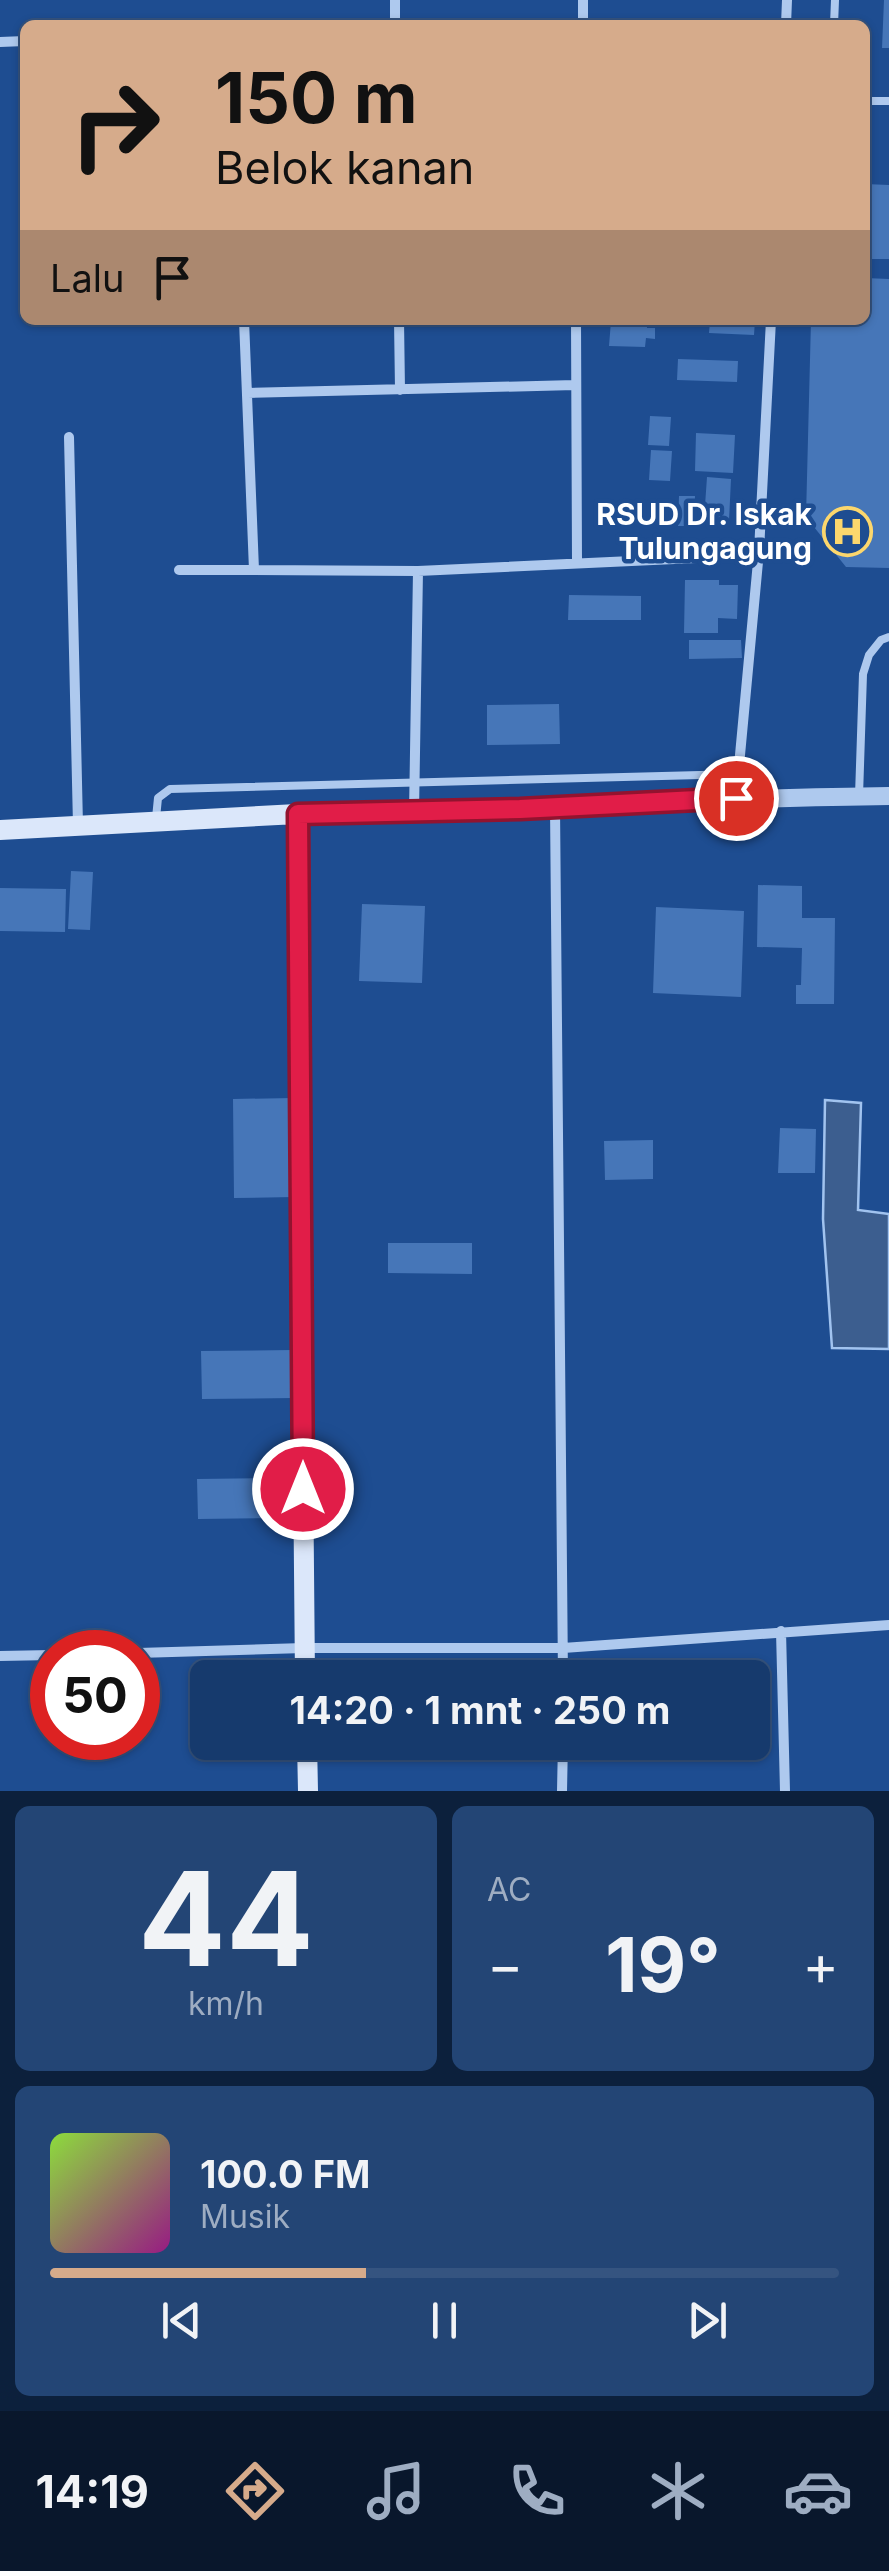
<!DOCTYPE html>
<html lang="id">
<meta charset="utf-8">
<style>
body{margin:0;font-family:Inter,sans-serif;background:#234575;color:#f1f3f6;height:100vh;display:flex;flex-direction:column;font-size:38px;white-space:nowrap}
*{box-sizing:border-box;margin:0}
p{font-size:32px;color:#9eadc2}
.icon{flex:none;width:55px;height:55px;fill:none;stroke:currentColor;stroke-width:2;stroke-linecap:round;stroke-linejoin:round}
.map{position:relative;height:1791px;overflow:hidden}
.sheet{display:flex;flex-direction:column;gap:15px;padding:15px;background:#0c203c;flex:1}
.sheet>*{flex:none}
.top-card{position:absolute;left:20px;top:20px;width:850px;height:305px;border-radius:15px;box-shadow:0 2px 8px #0004,0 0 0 2px #355480;background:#d6ab8b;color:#111;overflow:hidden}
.speed{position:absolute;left:30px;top:1630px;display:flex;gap:20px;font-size:50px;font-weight:700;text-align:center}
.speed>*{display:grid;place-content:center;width:130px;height:130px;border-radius:50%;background:#163a6d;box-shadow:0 2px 8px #0004,0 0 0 2px #355480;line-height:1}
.speed .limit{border:15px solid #d22;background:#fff;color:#111}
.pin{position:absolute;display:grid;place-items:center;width:85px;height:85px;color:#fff;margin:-42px;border:5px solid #fff;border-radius:50%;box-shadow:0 2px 10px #0007}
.me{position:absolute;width:110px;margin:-55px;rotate:0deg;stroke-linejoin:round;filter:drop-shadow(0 0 8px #0008)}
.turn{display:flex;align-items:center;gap:35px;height:210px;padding:0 30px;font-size:45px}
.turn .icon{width:130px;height:130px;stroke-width:2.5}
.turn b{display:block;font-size:70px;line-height:85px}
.then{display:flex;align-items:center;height:95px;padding:0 30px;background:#0003;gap:20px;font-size:38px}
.big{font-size:75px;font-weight:700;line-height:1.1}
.sheet .tile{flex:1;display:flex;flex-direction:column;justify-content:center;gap:15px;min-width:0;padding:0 35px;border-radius:15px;background:#234575}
.sheet .dial{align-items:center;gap:0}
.dial b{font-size:130px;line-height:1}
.song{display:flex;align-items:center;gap:30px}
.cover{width:120px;height:120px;border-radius:15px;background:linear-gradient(135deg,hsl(90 70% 55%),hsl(310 70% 35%))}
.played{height:10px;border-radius:5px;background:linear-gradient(90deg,#d6ab8b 40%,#355480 40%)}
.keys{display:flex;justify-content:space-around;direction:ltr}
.heat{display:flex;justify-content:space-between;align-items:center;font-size:55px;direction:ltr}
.sheet .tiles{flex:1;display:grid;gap:15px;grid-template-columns:1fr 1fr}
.tile:last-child{grid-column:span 2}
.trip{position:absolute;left:190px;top:1660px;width:580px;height:100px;border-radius:15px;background:#163a6d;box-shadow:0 2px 8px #0004,0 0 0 2px #355480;font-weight:700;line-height:100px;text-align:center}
.tabs{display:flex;height:160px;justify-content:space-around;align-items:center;background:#09172c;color:#9eadc2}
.tabs .icon{width:70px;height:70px}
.tabs .selected{color:#d6ab8b}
.tabs b{font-size:45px;color:#f1f3f6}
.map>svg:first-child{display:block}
.water{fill:#3c5e8f;stroke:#a1c3ef;stroke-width:2.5}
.building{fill:#4676b8}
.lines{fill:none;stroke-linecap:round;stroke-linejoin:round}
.service{stroke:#aec9ee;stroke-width:8}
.minor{stroke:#aec9ee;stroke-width:10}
.tertiary{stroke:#aec9ee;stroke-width:18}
.secondary{stroke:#dbe7fa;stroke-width:20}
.route-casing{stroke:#92132f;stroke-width:25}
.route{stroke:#e11d48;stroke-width:18}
.labels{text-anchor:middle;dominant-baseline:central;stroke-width:9;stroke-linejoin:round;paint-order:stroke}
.poi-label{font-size:30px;font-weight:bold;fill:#fff;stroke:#1e4d91;text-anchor:end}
</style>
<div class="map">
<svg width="889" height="1791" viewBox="0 0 889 1791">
<rect width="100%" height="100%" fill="#1e4d91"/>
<path class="water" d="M825 1100 861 1103 858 1210 889 1214V1349L832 1348 823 1219Z"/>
<path class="building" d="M884 0H889V48H882Z
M865 184 889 185V259H865Z
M865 278 889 279V568L846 567 806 517 811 320H865Z
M710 320H755L754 335 709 333Z
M611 321 647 323V328H655V339L646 338 645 347 609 346Z
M678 359 738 361 737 382 677 380Z
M650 416 671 417 669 446 648 445Z
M696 433 735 435 733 473 695 471Z
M651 450 672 451 670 481 649 480Z
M707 477 731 479 729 521 704 520Z
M679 496H695L694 526H678Z
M685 580H719V585H738L737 619 718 618V633H684Z
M569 595 641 596V620H568Z
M689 640H741L742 658 689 659Z
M559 704 560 744 487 745V705Z
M71 871 93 872 90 930 68 929Z
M758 885 802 886V918H835L834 1004H796V985H801L802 948 757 947Z
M0 888 66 889 65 932 0 931Z
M362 904 425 906 422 983 359 981Z
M656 907 744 911 741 997 653 993Z
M293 1098 294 1197 234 1198 233 1099Z
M780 1128 816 1129 815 1173H778Z
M653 1140V1179L605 1180 604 1141Z
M388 1243H472V1274L388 1273Z
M293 1350 294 1398 202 1399 201 1351Z
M281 1478V1518L198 1519 197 1479Z"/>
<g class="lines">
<path class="service" d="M834 25 835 0
M865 101H889
M859 796 863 674 869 655 881 640 889 637
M156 818 158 798 170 789 739 774"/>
<path class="minor" d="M583 0V25
M395 25V0
M786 25 787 0
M0 42 25 41
M244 320 254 570 418 571 739 556
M399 320 400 390
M576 320 577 562
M248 393 575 385
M69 437 78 825
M179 570H254
M736 798 759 551 771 320
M555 807 563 1678
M414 813 418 571
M781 1631 785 1791
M138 1653 304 1648H563L889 1625
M0 1656 52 1655
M562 1791 563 1742"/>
<path class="tertiary" d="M297 814C495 812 692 798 889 796"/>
<path class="secondary" d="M0 830 297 814 305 1678
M307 1742 308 1791"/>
</g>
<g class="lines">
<defs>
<path id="route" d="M303 1489 298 814 520 809 736 798"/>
</defs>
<use href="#route" class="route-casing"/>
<use href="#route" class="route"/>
</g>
<defs>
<symbol id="hospital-ring" viewBox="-11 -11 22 22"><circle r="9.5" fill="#1e4d91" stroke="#fcd76d" stroke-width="1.5"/><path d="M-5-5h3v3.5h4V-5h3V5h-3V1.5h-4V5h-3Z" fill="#fcd76d"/></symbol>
</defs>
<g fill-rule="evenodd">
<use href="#hospital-ring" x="820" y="504" width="55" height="55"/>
</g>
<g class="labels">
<g class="poi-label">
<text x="812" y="514">RSUD Dr. Iskak<tspan x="812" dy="34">Tulungagung</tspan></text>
</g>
</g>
</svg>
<div class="speed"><div class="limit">50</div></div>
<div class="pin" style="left:736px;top:798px;background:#d93025"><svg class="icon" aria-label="arrive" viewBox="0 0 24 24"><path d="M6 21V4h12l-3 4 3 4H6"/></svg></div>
<svg class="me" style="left:303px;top:1489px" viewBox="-20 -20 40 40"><circle r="17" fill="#e11d48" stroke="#fff" stroke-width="3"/><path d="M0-11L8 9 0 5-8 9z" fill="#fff"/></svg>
<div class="trip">14:20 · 1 mnt · 250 m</div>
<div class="top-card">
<div class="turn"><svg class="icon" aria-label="right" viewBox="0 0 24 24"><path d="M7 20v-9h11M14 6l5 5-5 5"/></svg><div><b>150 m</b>Belok kanan</div></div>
<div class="then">Lalu<svg class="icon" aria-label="arrive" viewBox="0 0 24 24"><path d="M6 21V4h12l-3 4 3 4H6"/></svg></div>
</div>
</div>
<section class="sheet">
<div class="tiles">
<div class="tile dial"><b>44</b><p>km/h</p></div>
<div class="tile"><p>AC</p>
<div class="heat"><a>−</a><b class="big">19°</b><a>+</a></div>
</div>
<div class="tile">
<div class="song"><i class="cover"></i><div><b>100.0 FM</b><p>Musik</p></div></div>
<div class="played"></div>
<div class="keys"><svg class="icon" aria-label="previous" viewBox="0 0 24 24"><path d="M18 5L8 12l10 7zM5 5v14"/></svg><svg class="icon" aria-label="pause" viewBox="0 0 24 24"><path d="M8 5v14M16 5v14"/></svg><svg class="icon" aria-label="next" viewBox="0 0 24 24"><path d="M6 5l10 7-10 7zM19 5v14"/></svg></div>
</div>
</div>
</section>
<nav class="tabs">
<b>14:19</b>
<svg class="icon selected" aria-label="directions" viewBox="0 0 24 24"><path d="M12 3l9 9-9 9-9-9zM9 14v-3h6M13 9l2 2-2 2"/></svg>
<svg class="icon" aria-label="music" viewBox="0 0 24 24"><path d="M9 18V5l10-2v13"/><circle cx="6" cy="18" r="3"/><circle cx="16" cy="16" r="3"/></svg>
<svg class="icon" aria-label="phone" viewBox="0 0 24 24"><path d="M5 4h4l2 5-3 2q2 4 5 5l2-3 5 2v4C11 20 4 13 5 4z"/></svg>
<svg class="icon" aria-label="climate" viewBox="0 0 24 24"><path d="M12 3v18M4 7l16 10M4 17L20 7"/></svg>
<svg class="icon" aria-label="car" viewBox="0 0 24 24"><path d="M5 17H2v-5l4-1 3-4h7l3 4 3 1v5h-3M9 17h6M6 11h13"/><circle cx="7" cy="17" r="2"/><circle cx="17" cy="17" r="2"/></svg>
</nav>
